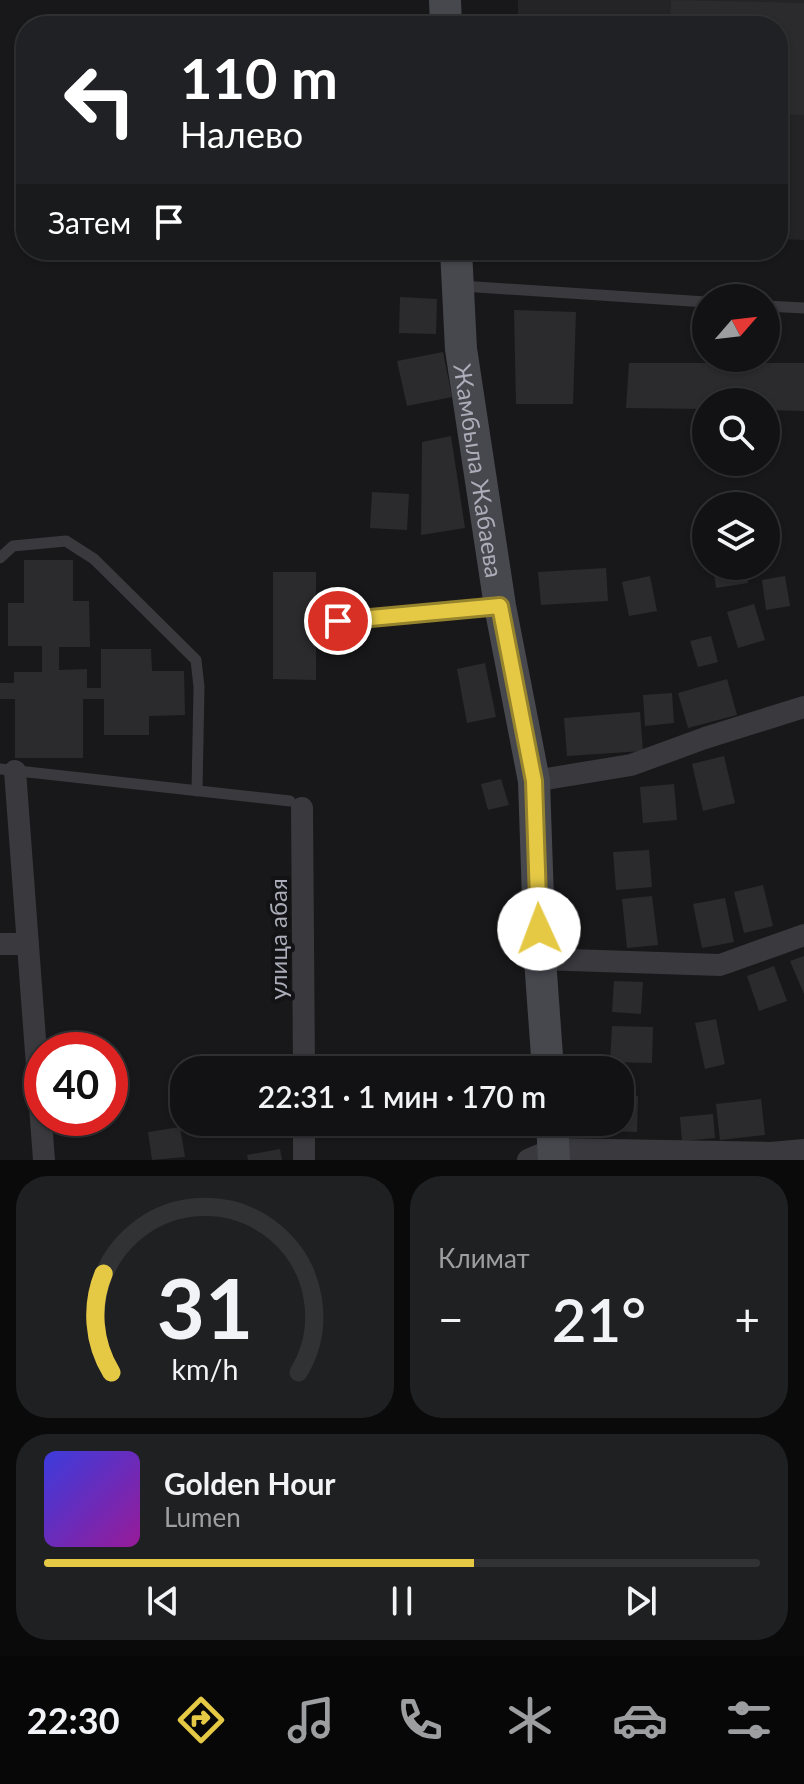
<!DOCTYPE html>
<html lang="ru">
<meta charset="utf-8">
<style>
body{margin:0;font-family:Lato,sans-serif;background:#1f2022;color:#f1f3f6;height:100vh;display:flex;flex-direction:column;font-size:30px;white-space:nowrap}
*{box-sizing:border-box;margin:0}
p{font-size:26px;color:#9c9ea0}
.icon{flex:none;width:44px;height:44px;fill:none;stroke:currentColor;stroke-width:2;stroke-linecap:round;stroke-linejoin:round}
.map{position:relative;height:1160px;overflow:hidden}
.drawer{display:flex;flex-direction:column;gap:16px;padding:16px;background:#0a0a0b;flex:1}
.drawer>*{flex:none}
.hud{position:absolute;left:16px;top:16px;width:772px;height:244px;border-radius:32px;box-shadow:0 2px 6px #0004,0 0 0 2px #313234;background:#202124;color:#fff;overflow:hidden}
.needle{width:52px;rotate:62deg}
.buttons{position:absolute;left:692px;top:284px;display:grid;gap:16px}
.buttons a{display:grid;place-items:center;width:88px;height:88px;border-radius:50%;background:#121214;box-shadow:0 2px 6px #0004,0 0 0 2px #313234;font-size:40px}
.speed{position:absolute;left:24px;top:1032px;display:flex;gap:16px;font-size:40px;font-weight:700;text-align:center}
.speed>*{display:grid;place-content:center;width:104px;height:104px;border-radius:50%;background:#121214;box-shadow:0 2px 6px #0004,0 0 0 2px #313234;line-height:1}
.speed .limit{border:12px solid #d22;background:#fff;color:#111}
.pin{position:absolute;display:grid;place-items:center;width:68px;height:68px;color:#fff;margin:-34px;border:4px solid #fff;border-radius:50%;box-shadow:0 2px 8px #0007}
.me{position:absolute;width:88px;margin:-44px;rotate:358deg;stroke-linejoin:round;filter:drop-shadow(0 0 6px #0008)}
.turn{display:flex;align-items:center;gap:28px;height:168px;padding:0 32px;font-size:36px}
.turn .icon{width:104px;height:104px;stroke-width:2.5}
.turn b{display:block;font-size:56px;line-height:68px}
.then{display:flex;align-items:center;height:76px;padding:0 32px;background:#0003;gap:16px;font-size:30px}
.big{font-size:60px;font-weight:600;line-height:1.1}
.drawer .card{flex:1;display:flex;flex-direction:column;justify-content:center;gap:12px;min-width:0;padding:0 28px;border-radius:32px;background:#1f2022}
.drawer .dial{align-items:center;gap:0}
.dial svg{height:208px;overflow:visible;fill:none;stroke:#313234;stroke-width:7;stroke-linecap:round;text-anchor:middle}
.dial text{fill:#f1f3f6;stroke:none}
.song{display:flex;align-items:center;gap:24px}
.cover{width:96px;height:96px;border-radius:12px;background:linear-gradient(135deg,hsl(240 70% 55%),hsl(300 70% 35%))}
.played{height:8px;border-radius:4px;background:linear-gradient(90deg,#e5c945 60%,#313234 60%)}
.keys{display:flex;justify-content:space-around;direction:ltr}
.heat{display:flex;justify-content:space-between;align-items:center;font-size:44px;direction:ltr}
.drawer .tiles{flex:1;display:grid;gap:16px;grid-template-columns:1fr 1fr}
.card:last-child{grid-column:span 2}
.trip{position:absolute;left:170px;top:1056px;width:464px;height:80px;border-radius:32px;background:#121214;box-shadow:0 2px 6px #0004,0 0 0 2px #313234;font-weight:600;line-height:80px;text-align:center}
.tabs{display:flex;height:128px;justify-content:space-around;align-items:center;background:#070708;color:#9c9ea0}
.tabs .icon{width:56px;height:56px}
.tabs .current{color:#e5c945}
.tabs b{font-size:36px;color:#f1f3f6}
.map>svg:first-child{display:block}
.built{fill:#242427}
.building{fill:#2b2b2e}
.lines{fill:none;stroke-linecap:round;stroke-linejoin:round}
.lane{stroke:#39393e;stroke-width:11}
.street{stroke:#39393e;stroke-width:22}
.secondary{stroke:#47484e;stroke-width:32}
.route-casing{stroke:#95832d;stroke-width:20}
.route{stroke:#e5c945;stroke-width:14}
.labels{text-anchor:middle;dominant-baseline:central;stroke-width:8;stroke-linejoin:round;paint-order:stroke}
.street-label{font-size:24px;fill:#abadb9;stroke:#131315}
</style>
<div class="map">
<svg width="804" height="1160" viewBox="0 0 804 1160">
<rect width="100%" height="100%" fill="#18181a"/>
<path class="built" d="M518 0H804V240L778 239V26H518Z"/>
<path class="building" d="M671 0 804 3V115L778 114V26H670Z
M400 297 437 299 436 334 399 333Z
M514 310 576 312 573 404H516Z
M443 352 452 397 407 406 397 361Z
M629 363H804V411L766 410V402H706V409L626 408Z
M451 436 465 528 421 535 422 442Z
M372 492 409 494 407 530 370 528Z
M24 560H73V601H89L90 647H59V670L87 669V688H101V649H151L152 671H184L185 715 149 716V735H104V699H83V758H15V699H0V683H14V672H42V646H8V603H24Z
M713 566H745L748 583 716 588Z
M606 568 608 601 541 605 538 572Z
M273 572H316V680L273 679Z
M650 576 657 611 629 616 622 582Z
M785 576 790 606 766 610 762 580Z
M754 604 765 640 738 648 727 612Z
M711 636 718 662 698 667 690 641Z
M485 663 496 717 467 723 457 669Z
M727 679 737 715 688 728 678 693Z
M672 693 674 723 645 726 643 695Z
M640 712 643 751 567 756 564 718Z
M724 756 735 803 703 811 692 764Z
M501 779 509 805 488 810 481 784Z
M674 784 677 820 643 823 640 787Z
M649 850 652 887 616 890 613 852Z
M763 885 773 926 744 933 734 892Z
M652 896 658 945 627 948 622 899Z
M725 898 734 942 702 948 693 904Z
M804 956V994L790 961Z
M774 966 787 1001 759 1011 747 976Z
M614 981 643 982 641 1014 612 1012Z
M716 1019 725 1064 705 1069 695 1023Z
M612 1026 653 1027 652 1063 610 1062Z
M620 1096H638L637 1132 608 1131V1122H620Z
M761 1099 765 1135 720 1140 716 1104Z
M713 1114 715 1138 682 1141 680 1117Z
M180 1127 185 1157 152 1160 148 1132Z
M280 1149 282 1160H248L247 1155Z"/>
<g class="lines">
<path class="lane" d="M462 286 706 302
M766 306 804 308
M0 558 13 546 66 541 94 559 196 660 199 687 197 791
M338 621 496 606
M0 769 290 801"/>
<path class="street" d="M15 771 44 1160
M534 781 631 765 705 738 804 707
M302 808 304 1070
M0 944H28
M540 959 720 965 804 935
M304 1122V1160
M528 1160 554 1149 771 1153 804 1150"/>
<g class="secondary">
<path d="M445 0 446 26"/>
<path id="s1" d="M456 250 461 349 500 606 534 781 540 959 548 1070"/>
<path d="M552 1122 554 1160"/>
</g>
</g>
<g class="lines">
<defs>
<path id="route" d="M338 621 500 606 534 781 539 929"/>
</defs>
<use href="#route" class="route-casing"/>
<use href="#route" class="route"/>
</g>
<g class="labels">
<g class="street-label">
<text stroke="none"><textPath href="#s1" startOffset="222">Жамбыла Жабаева</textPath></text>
<text transform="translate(277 939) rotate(-90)">улица абая</text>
</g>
</g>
</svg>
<div class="buttons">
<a><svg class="needle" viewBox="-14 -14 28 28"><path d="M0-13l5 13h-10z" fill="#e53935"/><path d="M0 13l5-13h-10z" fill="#9c9ea0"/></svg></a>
<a><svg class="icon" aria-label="search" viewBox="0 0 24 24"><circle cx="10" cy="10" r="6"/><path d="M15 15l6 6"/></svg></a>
<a><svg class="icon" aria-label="layers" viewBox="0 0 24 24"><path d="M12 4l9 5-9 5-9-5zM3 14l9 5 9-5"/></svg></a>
</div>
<div class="speed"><div class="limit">40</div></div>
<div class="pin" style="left:338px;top:621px;background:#d93025"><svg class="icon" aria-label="arrive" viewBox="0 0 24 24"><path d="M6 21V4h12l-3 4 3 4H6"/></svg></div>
<svg class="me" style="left:539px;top:929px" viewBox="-20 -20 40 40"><circle r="19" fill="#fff"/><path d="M0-13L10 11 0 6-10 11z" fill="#e5c945"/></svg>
<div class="trip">22:31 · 1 мин · 170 m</div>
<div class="hud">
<div class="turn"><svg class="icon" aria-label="left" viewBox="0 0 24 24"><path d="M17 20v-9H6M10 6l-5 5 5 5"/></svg><div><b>110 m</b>Налево</div></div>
<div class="then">Затем<svg class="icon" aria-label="arrive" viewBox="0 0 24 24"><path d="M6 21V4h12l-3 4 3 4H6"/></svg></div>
</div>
</div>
<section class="drawer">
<div class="tiles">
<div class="card dial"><svg viewBox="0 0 100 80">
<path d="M14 69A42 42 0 1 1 86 69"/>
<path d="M14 69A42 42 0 0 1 11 31" stroke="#e5c945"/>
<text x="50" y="56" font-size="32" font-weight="700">31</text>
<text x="50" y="72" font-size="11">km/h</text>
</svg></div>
<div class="card"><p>Климат</p>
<div class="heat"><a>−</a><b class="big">21°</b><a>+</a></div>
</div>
<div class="card">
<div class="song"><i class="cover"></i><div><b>Golden Hour</b><p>Lumen</p></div></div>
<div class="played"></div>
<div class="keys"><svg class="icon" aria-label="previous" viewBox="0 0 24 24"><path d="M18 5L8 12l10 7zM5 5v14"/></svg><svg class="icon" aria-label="pause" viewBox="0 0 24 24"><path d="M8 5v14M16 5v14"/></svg><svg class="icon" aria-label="next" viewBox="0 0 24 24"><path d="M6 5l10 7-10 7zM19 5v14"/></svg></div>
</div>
</div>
</section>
<nav class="tabs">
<b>22:30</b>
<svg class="icon current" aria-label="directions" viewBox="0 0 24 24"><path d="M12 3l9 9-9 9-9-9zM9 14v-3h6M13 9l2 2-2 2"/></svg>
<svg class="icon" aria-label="music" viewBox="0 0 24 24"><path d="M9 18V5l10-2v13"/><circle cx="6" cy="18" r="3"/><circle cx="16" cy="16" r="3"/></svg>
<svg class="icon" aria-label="phone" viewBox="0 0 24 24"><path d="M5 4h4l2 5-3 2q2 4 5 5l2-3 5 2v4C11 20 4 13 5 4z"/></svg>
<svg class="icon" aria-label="climate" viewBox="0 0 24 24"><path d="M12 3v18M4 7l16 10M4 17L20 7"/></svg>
<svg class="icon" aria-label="car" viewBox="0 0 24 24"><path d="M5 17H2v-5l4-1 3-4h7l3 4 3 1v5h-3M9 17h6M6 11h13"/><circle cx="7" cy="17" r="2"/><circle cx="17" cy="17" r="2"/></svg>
<svg class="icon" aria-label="filters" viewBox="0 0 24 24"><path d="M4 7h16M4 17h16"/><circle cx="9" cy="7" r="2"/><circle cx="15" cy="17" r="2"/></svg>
</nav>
